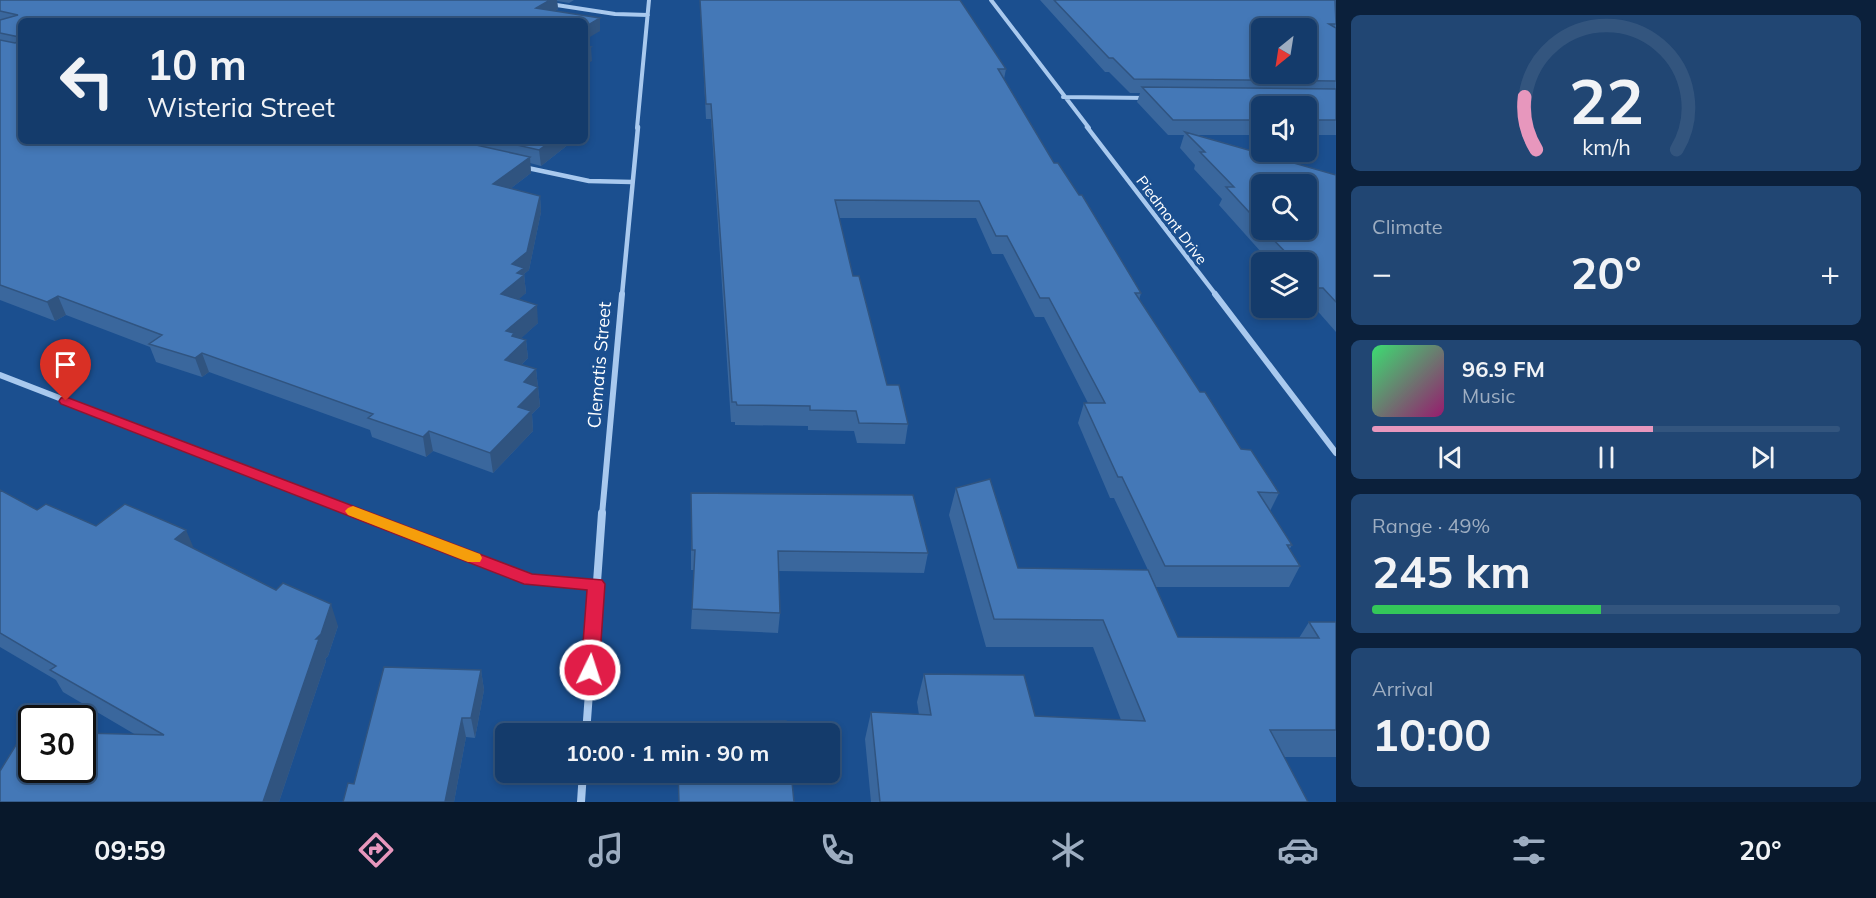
<!DOCTYPE html>
<meta charset="utf-8">
<style>
body{margin:0;font-family:Mulish,sans-serif;background:#214673;color:#f1f3f6;height:100vh;display:flex;flex-direction:column;font-size:22px;white-space:nowrap}
*{box-sizing:border-box;margin:0}
p{font-size:20px;color:#9dadc1}
.icon{flex:none;width:33px;height:33px;fill:none;stroke:currentColor;stroke-width:2;stroke-linecap:round;stroke-linejoin:round}
.map{position:relative;flex:1;overflow:hidden}
.drawer{display:flex;flex-direction:column;gap:15px;padding:15px;background:#0b203b;width:540px}
.drawer>*{flex:none}
.top-card{position:absolute;left:18px;top:18px;width:570px;height:126px;border-radius:9px;box-shadow:0 3px 9px #0003,0 0 0 2px #33557e;background:#143b6b;color:#f1f3f6;overflow:hidden}
.needle{width:39px;rotate:210deg}
.buttons{position:absolute;left:1251px;top:18px;display:grid;gap:12px}
.buttons a{display:grid;place-items:center;width:66px;height:66px;border-radius:9px;background:#143b6b;box-shadow:0 3px 9px #0003,0 0 0 2px #33557e;font-size:30px}
.speed{position:absolute;left:18px;top:705px;display:flex;gap:12px;font-size:30px;font-weight:700;text-align:center}
.speed>*{display:grid;place-content:center;width:78px;height:78px;border-radius:50%;background:#143b6b;box-shadow:0 3px 9px #0003,0 0 0 2px #33557e;line-height:1}
.speed .limit{border:3px solid #111;border-radius:9px;background:#fff;color:#111}
.pin{position:absolute;display:grid;place-items:center;width:51px;height:51px;color:#fff;margin:-62px -26px;border-radius:50% 50% 50% 0;rotate:-45deg;box-shadow:0 0 6px #0007}
.pin .icon{rotate:45deg}
.me{position:absolute;width:66px;margin:-33px;rotate:4deg;stroke-linejoin:round;filter:drop-shadow(0 0 4px #0008)}
.turn{display:flex;align-items:center;gap:21px;height:126px;padding:0 30px;font-size:27px}
.turn .icon{width:78px;height:78px;stroke-width:2.5}
.turn b{display:block;font-size:42px;line-height:51px}
.big{font-size:45px;font-weight:700;line-height:1.1}
.drawer .card{flex:1;display:flex;flex-direction:column;justify-content:center;gap:9px;min-width:0;padding:0 21px;border-radius:9px;background:#214673}
.drawer .dial{align-items:center;gap:0}
.dial svg{height:156px;overflow:visible;fill:none;stroke:#33557e;stroke-width:7;stroke-linecap:round;text-anchor:middle}
.dial text{fill:#f1f3f6;stroke:none}
.song{display:flex;align-items:center;gap:18px}
.cover{width:72px;height:72px;border-radius:9px;background:linear-gradient(135deg,hsl(140 70% 55%),hsl(320 70% 35%))}
.played{height:6px;border-radius:3px;background:linear-gradient(90deg,#e797bd 60%,#33557e 60%)}
.keys{display:flex;justify-content:space-around;direction:ltr}
.heat{display:flex;justify-content:space-between;align-items:center;font-size:33px;direction:ltr}
.charge{height:9px;border-radius:4px;background:linear-gradient(90deg,#34c759 49%,#33557e 0)}
.trip{position:absolute;left:495px;top:723px;width:345px;height:60px;border-radius:9px;background:#143b6b;box-shadow:0 3px 9px #0003,0 0 0 2px #33557e;font-weight:700;line-height:60px;text-align:center}
.dock{display:flex;height:96px;justify-content:space-around;align-items:center;background:#08182b;color:#9dadc1}
.dock .icon{width:42px;height:42px}
.dock .current{color:#e797bd}
.dock b{font-size:27px;color:#f1f3f6}
main{display:flex;flex:1;min-height:0}
.map>svg:first-child{display:block}
.lines{fill:none;stroke-linecap:round;stroke-linejoin:round}
.minor-far3{stroke:#a9c9ee;stroke-width:4}
.minor-far2{stroke:#a9c9ee;stroke-width:4.5}
.minor-far1{stroke:#a9c9ee;stroke-width:6}
.minor{stroke:#a9c9ee;stroke-width:8}
.wall{fill:#3a679d;fill-rule:evenodd}
.shaded-wall{fill:#305480}
.building{fill:#4478b7;stroke:#305480;stroke-width:1.5;fill-rule:evenodd}
.route{fill:#e11d48;stroke:#92132f;stroke-width:1.5}
.slow{fill:#f59e0b}
.labels{text-anchor:middle;dominant-baseline:central;stroke-width:6;stroke-linejoin:round;paint-order:stroke}
.far-street-label{font-size:15px;fill:#fff;stroke:#1b4f8f}
.street-label{font-size:18px;fill:#fff;stroke:#1b4f8f}
</style>
<main>
<div class="map">
<svg width="1336" height="802" viewBox="0 0 1336 802">
<rect width="100%" height="100%" fill="#1b4f8f"/>
<g class="lines">
<path class="minor-far3" d="M991 0 1089 128
M550 4 615 14 648 15
M1063 97 1147 98
M637 128 649 0"/>
<path class="minor-far2" d="M1087 127 1216 295
M523 167 589 181 632 182
M622 295 638 127"/>
<path class="minor-far1" d="M1215 294 1336 453
M0 375 361 515
M602 515 622 294"/>
<path class="minor" d="M357 513 530 580 596 584
M586 734 602 513
M581 802 583 772"/>
</g>
<path class="wall" d="M0 0H574L569 3 557 1 558 9 555 11 600 31 21 141H569V144L541 166 530 163 531 173 510 189 540 196 541 212 529 270 524 274 526 293 518 299 538 323 521 338 526 340 528 358 521 365 536 369 540 406 532 414 533 431 493 473 433 451 426 457 372 437 370 430 209 372 202 377 156 362 150 347 66 315 55 321 0 300Z
M700 0H960L1006 69 1004 79 1054 163 1141 293 1139 300 1200 392 1241 449 1279 493 1270 511 1292 545 1289 550 1300 566 1289 587H1156L1114 498H1110L1078 423 1084 403H1088L1044 317H1035L1003 254H992L976 218H839L853 276 887 385 908 424 905 444 857 443 854 431 808 430V426L735 425V422H731L711 119H706Z
M1040 0H1336V135H1306V106H1262V135H1197L1336 175V332L1314 307H1309L1306 304V262H1270L1219 205 1222 199 1194 169 1195 165 1180 148 1184 135H1168L1137 102 1140 93H1130L1109 72H1105ZM1262 184 1306 230H1262Z
M956 488 1018 568 1178 637 1299 638 1309 622H1336V757H1284L1308 802H871L865 739 871 712 919 715 917 702 924 674 1035 716 1121 720 1093 647H986L949 515Z
M0 490 37 510 96 526 194 549 338 626 328 656 325 659 326 661 279 802H0L136 735 63 692 56 680 0 647Z
M691 493 928 553 924 573 778 571 780 613 778 633 691 629 694 570H691Z
M481 670 484 690 475 738 466 737 454 802 354 784Z"/>
<path class="shaded-wall" d="M550 0H557L558 9 537 21 536 8Z
M600 18V31L585 40V27Z
M591 47 592 61 585 65V51Z
M551 141H569V144L541 166 539 150Z
M530 157 531 173 494 201 493 184Z
M540 196 541 212 529 270 524 274 526 293 503 313 501 294Z
M58 296 66 315 55 321 47 302Z
M537 305 538 323 515 344 526 340 528 358 507 379 505 360 506 331Z
M202 353 209 372 202 377 195 358Z
M536 369 540 406 532 414 533 431 493 473 490 453 518 407 524 382Z
M429 431 433 451 426 457 423 437Z
M186 530 195 551 175 539Z
M331 604 338 626 328 656 325 659 326 661 279 802H263L316 639Z
M481 670 484 690 475 738 471 718Z
M462 718 466 737 454 802H445Z"/>
<path class="building" d="M0 0H550L536 8 600 18 585 27V21H21V141H458L530 157 493 184 540 196 527 252 512 264 524 268 517 273 524 275 501 294 537 305 506 331 514 333 512 336 526 340 505 360 536 369 524 382 538 387 518 407 531 411 490 453 429 431 423 437 368 418 373 414 202 353 195 358 149 344 162 335 58 296 47 302 0 285V40L15 43 20 41 19 37 0 33V20L18 15 0 11Z
M700 0H960L1006 69H998L1054 163H1058L1079 195H1082L1141 293H1135L1200 392H1205L1241 449 1251 450 1279 493 1258 492 1292 545H1287L1300 566H1165L1122 477H1118L1084 403H1105L1049 298H1040L1007 236H996L979 201 835 200 853 276H859L887 385H899L908 424 859 423 856 411 810 410V406L737 405 736 402H732L711 104H706Z
M1054 0H1335L1336 24H1329L1336 28V81L1134 79 1113 58H1109ZM1262 28H1306V74H1262Z
M585 46 591 47 585 51Z
M1142 87 1336 89V120H1306V106H1262V120H1173Z
M1185 132 1336 175V302L1323 288H1318L1306 275V262H1295L1264 230H1306V184H1262V226L1226 187H1234L1200 152H1205Z
M499 141H551L539 150Z
M990 479 1018 568 1148 570 1178 637 1319 638 1309 622H1336V730H1270L1308 802H880L871 712 931 715 924 674 1024 675 1035 716 1145 721 1103 620 994 619 956 488Z
M0 490 37 510 46 504 96 526 125 504 186 530 175 539 276 590 283 583 331 604 321 634 316 639H319L263 802H0V771L24 732H32V770H82V733L164 735 50 670 56 666 0 633Z
M691 493 913 495 928 553 778 551 780 613 692 609 695 550H692Z
M384 667 481 670 471 718H462L445 802H343L348 783 354 784Z
M786 721 788 734H687V722Z
M678 772H791L794 802H679Z"/>
<path class="route" d="M66 397 532 574 602 580 605 584 599 670 597 675 590 677 584 675 581 670 587 590 524 584 61 404 59 401 61 398Z"/>
<path class="slow" d="M353 506 480 554 482 558 480 562H468L348 515 345 511 348 508Z"/>
<g class="labels">
<g class="far-street-label">
<text transform="translate(1172 220) rotate(53)">Piedmont Drive</text>
</g>
<g class="street-label">
<text transform="translate(599 365) rotate(-85)">Clematis Street</text>
</g>
</g>
</svg>
<div class="buttons">
<a><svg class="needle" viewBox="-14 -14 28 28"><path d="M0-13l5 13h-10z" fill="#e53935"/><path d="M0 13l5-13h-10z" fill="#9dadc1"/></svg></a>
<a><svg class="icon" aria-label="sound" viewBox="0 0 24 24"><path d="M4 9h4l5-4v14l-5-4H4zM17 9q2 3 0 6"/></svg></a>
<a><svg class="icon" aria-label="search" viewBox="0 0 24 24"><circle cx="10" cy="10" r="6"/><path d="M15 15l6 6"/></svg></a>
<a><svg class="icon" aria-label="layers" viewBox="0 0 24 24"><path d="M12 4l9 5-9 5-9-5zM3 14l9 5 9-5"/></svg></a>
</div>
<div class="speed"><div class="limit">30</div></div>
<div class="pin" style="left:66px;top:401px;background:#d93025"><svg class="icon" aria-label="arrive" viewBox="0 0 24 24"><path d="M6 21V4h12l-3 4 3 4H6"/></svg></div>
<svg class="me" style="left:590px;top:670px" viewBox="-20 -20 40 40"><circle r="17" fill="#e11d48" stroke="#fff" stroke-width="3"/><path d="M0-11L8 9 0 5-8 9z" fill="#fff"/></svg>
<div class="trip">10:00 · 1 min · 90 m</div>
<div class="top-card">
<div class="turn"><svg class="icon" aria-label="left" viewBox="0 0 24 24"><path d="M17 20v-9H6M10 6l-5 5 5 5"/></svg><div><b>10 m</b>Wisteria Street</div></div>
</div>
</div>
<section class="drawer">
<div class="card dial"><svg viewBox="0 0 100 80">
<path d="M14 69A42 42 0 1 1 86 69"/>
<path d="M14 69A42 42 0 0 1 8 42" stroke="#e797bd"/>
<text x="50" y="56" font-size="32" font-weight="700">22</text>
<text x="50" y="72" font-size="11">km/h</text>
</svg></div>
<div class="card"><p>Climate</p>
<div class="heat"><a>−</a><b class="big">20°</b><a>+</a></div>
</div>
<div class="card">
<div class="song"><i class="cover"></i><div><b>96.9 FM</b><p>Music</p></div></div>
<div class="played"></div>
<div class="keys"><svg class="icon" aria-label="previous" viewBox="0 0 24 24"><path d="M18 5L8 12l10 7zM5 5v14"/></svg><svg class="icon" aria-label="pause" viewBox="0 0 24 24"><path d="M8 5v14M16 5v14"/></svg><svg class="icon" aria-label="next" viewBox="0 0 24 24"><path d="M6 5l10 7-10 7zM19 5v14"/></svg></div>
</div>
<div class="card"><p>Range · 49%</p><b class="big">245 km</b><div class="charge"></div></div>
<div class="card"><p>Arrival</p><b class="big">10:00</b></div>
</section>
</main>
<nav class="dock">
<b>09:59</b>
<svg class="icon current" aria-label="directions" viewBox="0 0 24 24"><path d="M12 3l9 9-9 9-9-9zM9 14v-3h6M13 9l2 2-2 2"/></svg>
<svg class="icon" aria-label="music" viewBox="0 0 24 24"><path d="M9 18V5l10-2v13"/><circle cx="6" cy="18" r="3"/><circle cx="16" cy="16" r="3"/></svg>
<svg class="icon" aria-label="phone" viewBox="0 0 24 24"><path d="M5 4h4l2 5-3 2q2 4 5 5l2-3 5 2v4C11 20 4 13 5 4z"/></svg>
<svg class="icon" aria-label="climate" viewBox="0 0 24 24"><path d="M12 3v18M4 7l16 10M4 17L20 7"/></svg>
<svg class="icon" aria-label="car" viewBox="0 0 24 24"><path d="M5 17H2v-5l4-1 3-4h7l3 4 3 1v5h-3M9 17h6M6 11h13"/><circle cx="7" cy="17" r="2"/><circle cx="17" cy="17" r="2"/></svg>
<svg class="icon" aria-label="filters" viewBox="0 0 24 24"><path d="M4 7h16M4 17h16"/><circle cx="9" cy="7" r="2"/><circle cx="15" cy="17" r="2"/></svg>
<b>20°</b>
</nav>
